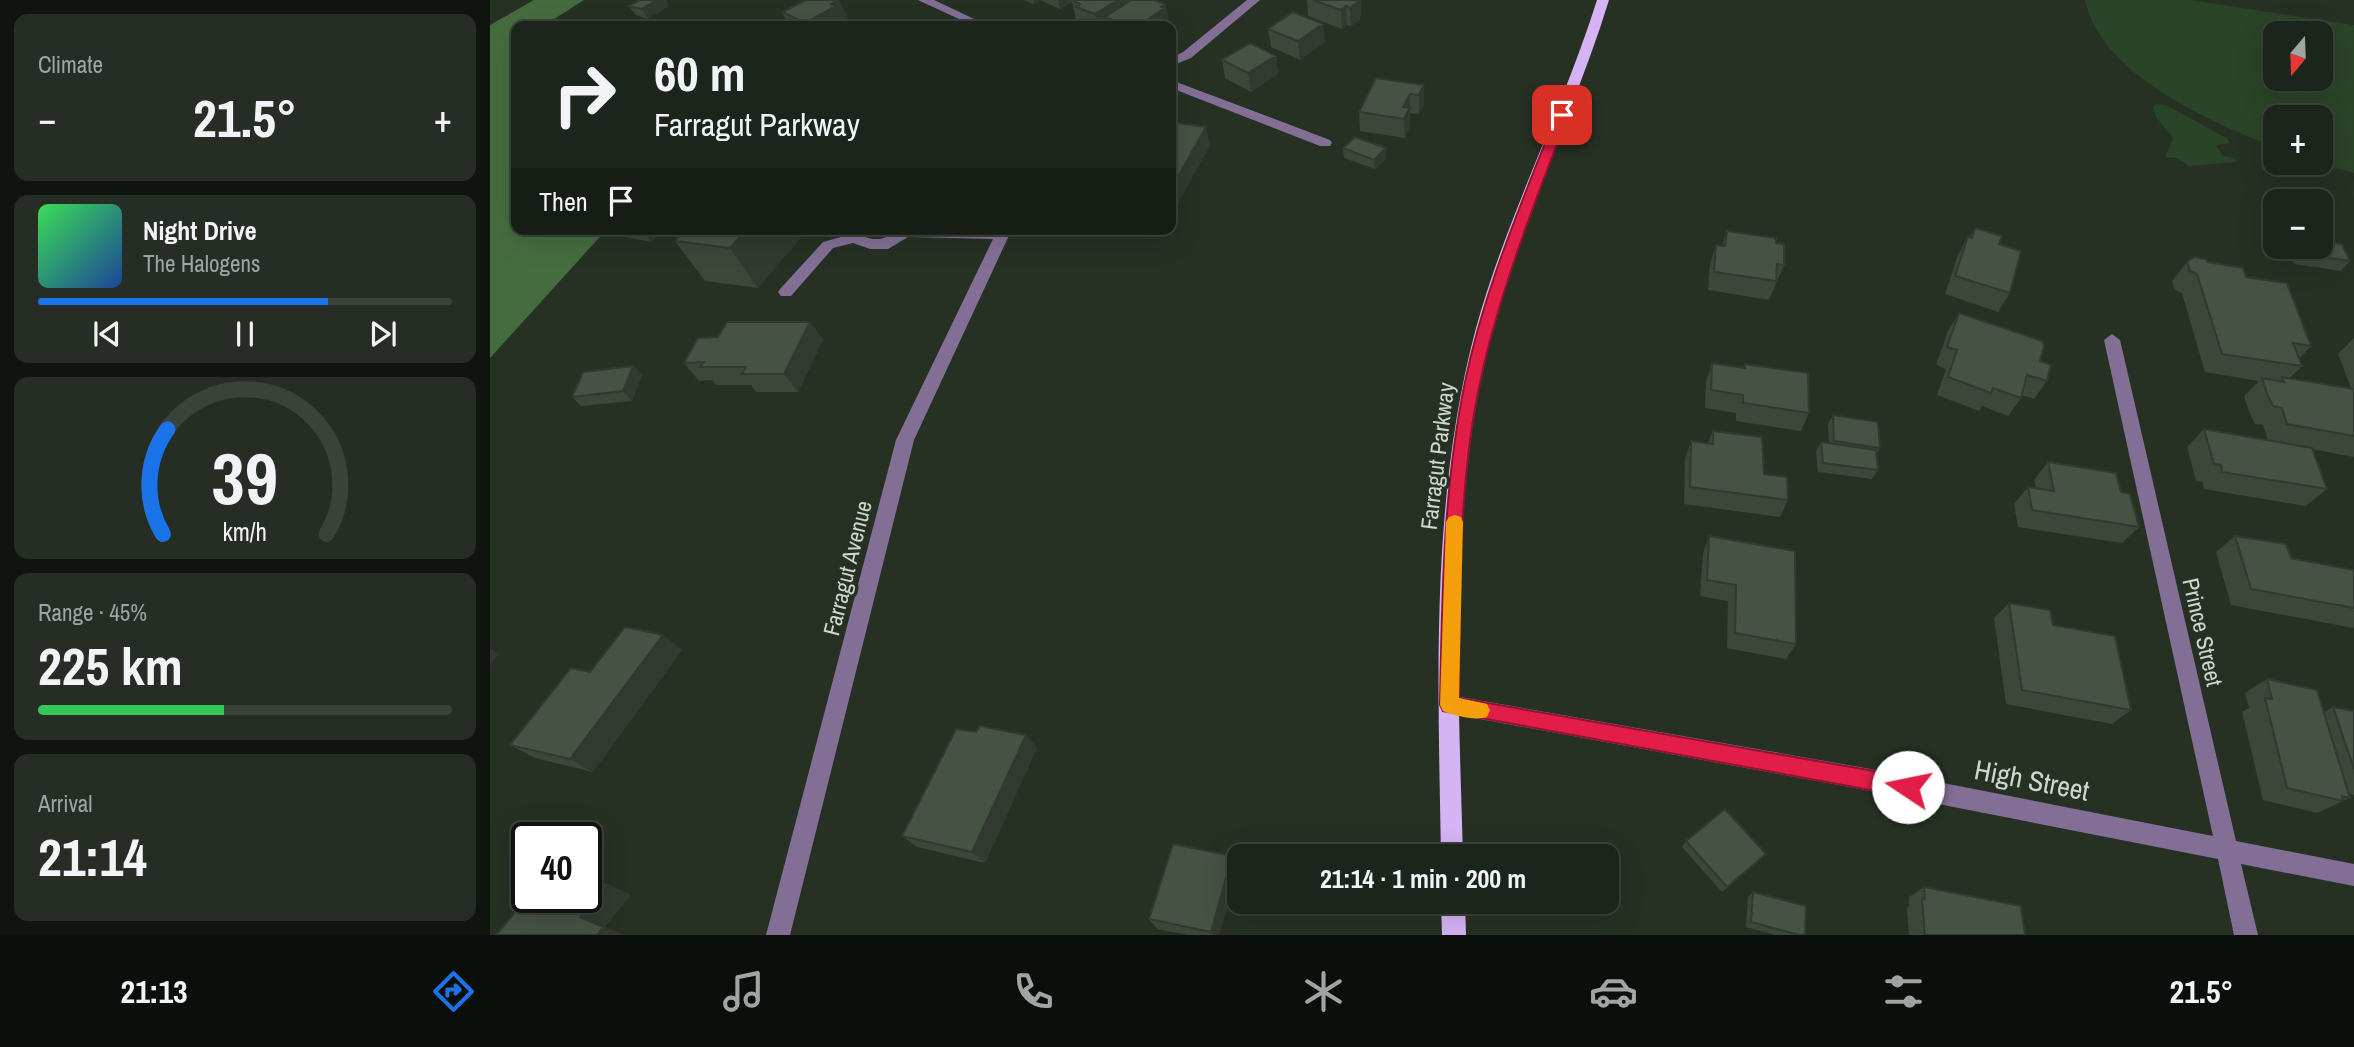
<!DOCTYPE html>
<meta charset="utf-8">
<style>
body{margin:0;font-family:"Archivo Narrow",sans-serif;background:#252d24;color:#f1f3f6;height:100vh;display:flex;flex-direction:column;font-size:26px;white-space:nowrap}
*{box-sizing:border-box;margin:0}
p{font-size:23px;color:#a0a5a3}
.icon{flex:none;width:38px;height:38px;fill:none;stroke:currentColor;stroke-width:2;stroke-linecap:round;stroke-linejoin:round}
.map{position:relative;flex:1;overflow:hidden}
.side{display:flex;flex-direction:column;gap:14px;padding:14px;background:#0f140f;width:490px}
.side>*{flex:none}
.guide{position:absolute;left:21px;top:21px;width:665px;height:214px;border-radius:14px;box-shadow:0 7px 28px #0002,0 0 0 2px #3a423a;background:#1c251b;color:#f1f3f6;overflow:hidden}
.needle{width:46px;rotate:199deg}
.tools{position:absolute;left:1773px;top:21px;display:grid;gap:14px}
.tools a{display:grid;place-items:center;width:70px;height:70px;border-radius:14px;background:#1c251b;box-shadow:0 7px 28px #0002,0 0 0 2px #3a423a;font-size:35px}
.speed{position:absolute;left:21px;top:822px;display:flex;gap:14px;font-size:35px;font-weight:700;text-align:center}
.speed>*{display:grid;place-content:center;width:91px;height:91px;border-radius:50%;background:#1c251b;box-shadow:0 7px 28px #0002,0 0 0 2px #3a423a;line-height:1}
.speed .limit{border:4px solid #111;border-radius:10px;background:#fff;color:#111}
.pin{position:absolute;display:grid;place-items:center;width:60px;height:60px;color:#fff;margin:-30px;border-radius:14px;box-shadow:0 4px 10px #0006}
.me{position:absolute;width:77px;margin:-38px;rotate:281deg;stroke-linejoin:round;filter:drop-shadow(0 0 5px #0008)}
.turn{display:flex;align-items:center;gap:24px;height:147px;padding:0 28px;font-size:32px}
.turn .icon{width:91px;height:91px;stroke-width:2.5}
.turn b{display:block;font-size:49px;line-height:60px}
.then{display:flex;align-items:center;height:66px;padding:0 28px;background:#0003;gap:14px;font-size:26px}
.big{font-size:52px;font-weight:700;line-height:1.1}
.side .tile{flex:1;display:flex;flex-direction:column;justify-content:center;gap:10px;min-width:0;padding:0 24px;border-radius:14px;background:#252d24}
.side .dial{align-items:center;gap:0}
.dial svg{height:182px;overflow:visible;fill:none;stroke:#3a423a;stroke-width:7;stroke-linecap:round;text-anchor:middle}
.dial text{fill:#f1f3f6;stroke:none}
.song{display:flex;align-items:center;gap:21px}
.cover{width:84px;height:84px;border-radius:10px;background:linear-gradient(135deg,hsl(130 70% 55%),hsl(220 70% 35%))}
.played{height:7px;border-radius:4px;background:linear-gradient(90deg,#1a73e8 70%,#3a423a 70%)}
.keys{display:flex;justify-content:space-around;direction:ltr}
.heat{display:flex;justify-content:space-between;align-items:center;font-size:38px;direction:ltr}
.charge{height:10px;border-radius:5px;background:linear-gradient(90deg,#34c759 45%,#3a423a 0)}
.trip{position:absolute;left:737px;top:844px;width:392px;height:70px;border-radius:14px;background:#1c251b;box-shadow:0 7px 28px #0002,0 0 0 2px #3a423a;font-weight:700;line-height:70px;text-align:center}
.tab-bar{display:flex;height:112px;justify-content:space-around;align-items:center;background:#0b0f0b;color:#a0a5a3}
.tab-bar .icon{width:49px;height:49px}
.tab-bar .selected{color:#1a73e8}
.tab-bar b{font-size:32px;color:#f1f3f6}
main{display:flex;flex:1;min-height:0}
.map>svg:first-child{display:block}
.green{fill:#2a4427;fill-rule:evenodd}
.forest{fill:#456c3f}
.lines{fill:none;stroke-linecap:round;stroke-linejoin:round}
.minor{fill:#836f96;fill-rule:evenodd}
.major{fill:#d5b3f4;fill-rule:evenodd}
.wall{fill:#3c473a}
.shaded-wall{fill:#313930}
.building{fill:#465244;stroke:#313930;stroke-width:2}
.route{fill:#e11d48;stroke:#92132f;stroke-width:2}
.slow{fill:#f59e0b}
.labels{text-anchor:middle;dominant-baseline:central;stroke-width:7;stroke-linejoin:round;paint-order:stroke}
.street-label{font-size:23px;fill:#cfd6ce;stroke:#263124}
.near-street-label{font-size:28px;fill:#cfd6ce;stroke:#263124}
</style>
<main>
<section class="side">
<div class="tile"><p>Climate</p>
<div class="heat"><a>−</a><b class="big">21.5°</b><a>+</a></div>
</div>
<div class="tile">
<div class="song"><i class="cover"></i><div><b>Night Drive</b><p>The Halogens</p></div></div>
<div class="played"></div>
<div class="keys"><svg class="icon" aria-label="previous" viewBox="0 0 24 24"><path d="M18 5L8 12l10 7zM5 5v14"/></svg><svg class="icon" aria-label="pause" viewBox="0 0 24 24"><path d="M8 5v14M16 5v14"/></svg><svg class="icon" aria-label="next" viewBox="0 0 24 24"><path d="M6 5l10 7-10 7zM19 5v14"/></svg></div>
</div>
<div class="tile dial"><svg viewBox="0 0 100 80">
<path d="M14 69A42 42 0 1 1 86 69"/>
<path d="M14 69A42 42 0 0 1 16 23" stroke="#1a73e8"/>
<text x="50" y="56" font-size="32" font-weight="700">39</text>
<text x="50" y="72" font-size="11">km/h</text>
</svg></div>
<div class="tile"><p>Range · 45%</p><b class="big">225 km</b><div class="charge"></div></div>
<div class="tile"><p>Arrival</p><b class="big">21:14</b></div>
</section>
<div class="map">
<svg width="1864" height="935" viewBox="0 0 1864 935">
<rect width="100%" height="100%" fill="#263124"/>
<path class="green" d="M1595 0H1700L1864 25V173L1828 163H1830V117H1785V147C1722 123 1610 74 1595 0ZM1785 33H1830V79H1785Z
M1666 104 1676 105 1738 139 1739 143 1726 145 1732 155 1745 159 1746 162 1699 166 1687 158 1675 157 1683 138 1666 117 1663 107Z"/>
<path class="forest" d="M44 0H94L53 26H26V229H117L0 358V25Z"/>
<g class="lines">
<path class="minor" d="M428 0H444L499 26H484Z
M757 0H770L701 58 681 66V58L693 52Z
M681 80 840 140 842 143 840 146H830L681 88Z
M360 229H374L372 236C388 242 396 239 409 229H522L424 440 300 935H276L406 440 503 239 418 237 398 249H380L363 243 343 248 301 296H291L288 292 291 288 333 242 358 235Z
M1622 334 1630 340 1746 841 1864 864V886L1751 864 1768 935H1744L1728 859 1392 793 952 712 949 705 952 698 959 695 1392 771 1723 836 1614 340Z"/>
<path class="major" d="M1107 0H1119C1085 111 1031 216 1002 329 958 501 968 680 973 856H951C948 680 940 500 986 328 1017 216 1072 111 1107 0Z
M951 901H975L976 935H952Z"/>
</g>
<path class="wall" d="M534 0H664L675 4 679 23 677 24 678 26H593L591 25 589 20 586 19 582 2 570 9 550 0 544 4Z
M817 0H871V14L870 16V20L861 26 857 25 852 29 818 16Z
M139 6H179L158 19 146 15Z
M292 12 358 18 353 20 355 25 352 26H299Z
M778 29 835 42 810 60 781 47Z
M786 56 788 74 761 92 735 78 732 60Z
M934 85V104L929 114 920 113V126L915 138 870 131 869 112Z
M853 148 896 158 885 169 854 158Z
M1485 228 1509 244 1520 293 1508 312 1455 294 1468 255 1478 236 1480 237Z
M125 229H175L161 242 131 236Z
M318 229 268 288 215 281 185 241Z
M1237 231 1286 243 1294 265 1279 300 1218 290 1220 264 1226 245 1232 246Z
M1798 247H1830L1860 261 1851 271 1804 264Z
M1697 262H1718L1756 277 1821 346 1809 359 1812 366 1800 378 1861 388 1848 354 1864 338V457L1822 449 1837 489 1816 506 1714 489 1713 482 1706 481 1697 447 1714 429 1778 440 1773 425 1765 424 1760 414 1754 396 1769 381 1715 372 1692 293 1685 290 1682 281Z
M1469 313 1550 361 1557 381 1544 399 1531 395V398L1518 416 1492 406 1489 411 1447 395 1456 369 1446 365 1458 331Z
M320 322 333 340 308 392H266L261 385H226L222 380 209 381 194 363 228 337Z
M1222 363 1253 367 1255 364 1319 413 1311 431 1246 421V413L1215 408 1216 381Z
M143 366 152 375 142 401 91 406 82 397Z
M1343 415 1390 448 1386 455 1388 470 1382 479 1328 472 1326 451 1331 442 1339 443 1338 424Z
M1223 431 1274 474 1298 500 1290 517 1194 504 1195 459 1201 441 1218 443Z
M1558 462 1631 492 1649 527 1632 543 1528 527 1524 504 1538 487 1546 488 1544 480Z
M1219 536 1306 644 1296 659 1237 648 1238 601 1210 596 1213 553Z
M1745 536 1801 558 1864 570V628L1741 605 1726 552Z
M1519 603 1563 625 1641 710 1622 724 1516 704 1504 618Z
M173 635 192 650 103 772 45 758 20 745 100 672Z
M1777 679 1834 712 1843 707 1864 711V795L1859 794 1860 798 1827 813 1773 800 1752 712 1759 708 1755 693Z
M486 732 536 735 547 748 495 863 427 847 412 836Z
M1196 841 1270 859 1232 892 1192 847Z
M742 856 748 867 729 935H698L667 929 659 919Z
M1434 887 1535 935H1419L1417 908 1419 906V897Z
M1263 892 1315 935H1285L1256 927 1258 897Z"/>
<path class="shaded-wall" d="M167 0H176L179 6 158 19 152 9Z
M349 0 358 18 353 20 355 25 352 26H317L315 23 341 4Z
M543 0H550L544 4Z
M568 0H585H581L582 2 570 9Z
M628 0H642L615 17 617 26H608L605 14Z
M865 0H871V14L870 16V20L861 26 860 8Z
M675 4 679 23 677 24 678 26H648Z
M856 6 857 25 852 29 851 10Z
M833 24 835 42 810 60 808 41Z
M786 56 788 74 761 92 758 73Z
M934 85V104L929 114V95Z
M920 94V126L915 138 913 107Z
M716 127 720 146 681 216V189Z
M896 148V158L885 169 884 160Z
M157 229H175L161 242 154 232Z
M257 229H318L268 288 240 248Z
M320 322 333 340 308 392 294 374Z
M143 366 152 375 142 401 133 391Z
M173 635 192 650 103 772 80 759Z
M0 648 9 654 0 665Z
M536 735 547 748 495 863 482 852Z
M742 856 748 867 729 935H723L721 932Z
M96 873 141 895 115 927 134 935H107L90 917Z"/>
<path class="building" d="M150 0H167L152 9 139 6Z
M316 0H348L341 4 346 6 315 23 292 12Z
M581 0H628L605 14 586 7 590 4Z
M641 0H664L675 4 671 7 674 8 648 26H638L615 17Z
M823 0H865L869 1 860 8 856 6 851 10Z
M803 12 833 24 808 41 778 29Z
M760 43 786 56 758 73 732 60Z
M886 78 934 85 929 95 920 94 913 107 920 108 914 119 869 112Z
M681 122 716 127 681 189Z
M865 137 896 148 884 160 853 148Z
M1485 228 1512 236 1509 244 1531 251 1520 293 1465 276 1478 236 1482 238Z
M138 229H157L154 232Z
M196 229H257L240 248 185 241Z
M1237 231 1286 238V243L1294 244V265L1287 264 1286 281 1224 272 1226 245 1235 246Z
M1830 241 1852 244 1860 261 1813 254 1810 247H1830Z
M1704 257 1716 259 1718 262 1753 268 1756 277 1797 283 1821 346 1803 343 1812 366 1732 354 1707 274 1700 271 1697 262Z
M1469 313 1552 341 1554 346 1550 361 1561 365 1557 381 1537 375 1531 398 1503 388 1501 393 1458 377 1467 350 1457 347Z
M237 322H320L294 374H252L256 367H210L214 362 194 363 208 338 228 337Z
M1222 363 1255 368V364L1318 373 1319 413 1253 403V395L1221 390Z
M143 366 133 391 82 397 93 372Z
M1792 377 1864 389V436L1797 424 1792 408 1783 406 1778 396 1772 378 1794 382Z
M1343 415 1388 422 1390 448 1344 441Z
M1714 429 1822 448 1837 489 1732 472 1731 465 1724 464Z
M1223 431 1272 437 1274 474 1297 477 1298 500 1200 487 1201 441 1223 444Z
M1331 442 1386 450 1388 470 1333 463Z
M1558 462 1626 473 1631 492 1640 494 1649 527 1542 510 1538 487 1564 491Z
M1219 536 1305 551 1306 644 1245 633 1246 585 1217 580Z
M1745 536 1796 544 1801 558 1864 570V608L1761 589Z
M1519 603 1560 610 1563 625 1625 636 1641 710 1532 690Z
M135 627 173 635 80 759 20 745 81 668 100 672Z
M1777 679 1827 690 1860 798 1852 796 1853 801 1797 788 1775 698 1782 699Z
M1843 707 1864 711V769Z
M490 726 536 735 482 852 412 836 466 729 486 732Z
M1235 809 1276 854 1237 887 1196 841Z
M683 844 742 856 721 932 659 919Z
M96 875 117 885 90 917 113 927 107 935H6L37 898H96Z
M1434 887 1531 906 1535 935H1435L1432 898 1435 899Z
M1263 892 1316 906 1315 935H1309L1261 922Z"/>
<path class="route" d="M1072 111 1078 115C1045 202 1011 287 991 378 968 482 970 592 969 698L1418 777 1425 780 1428 787 1425 794 1418 797 953 711 950 705C952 597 953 488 975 382 994 289 1032 203 1066 115Z"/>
<path class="slow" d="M965 515 971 517 973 522 969 698 997 704 1000 710 997 717C985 721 965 716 953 711L950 705 956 522 959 517Z"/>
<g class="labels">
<g class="street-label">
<text transform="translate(947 456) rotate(-83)">Farragut Parkway</text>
<text transform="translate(357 568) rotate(-76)">Farragut Avenue</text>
<text transform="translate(1713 632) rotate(77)">Prince Street</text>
</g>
<g class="near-street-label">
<text transform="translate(1542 780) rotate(11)">High Street</text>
</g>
</g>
</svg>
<div class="tools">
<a><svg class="needle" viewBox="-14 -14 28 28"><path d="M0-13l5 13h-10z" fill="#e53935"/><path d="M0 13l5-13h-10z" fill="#a0a5a3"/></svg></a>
<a>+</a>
<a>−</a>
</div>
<div class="speed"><div class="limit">40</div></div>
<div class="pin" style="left:1072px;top:115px;background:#d93025"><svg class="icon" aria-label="arrive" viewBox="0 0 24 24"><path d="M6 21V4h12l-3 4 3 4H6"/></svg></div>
<svg class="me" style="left:1418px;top:787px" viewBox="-20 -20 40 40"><circle r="19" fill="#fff"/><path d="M0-13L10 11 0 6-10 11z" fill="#e11d48"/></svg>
<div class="trip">21:14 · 1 min · 200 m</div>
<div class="guide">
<div class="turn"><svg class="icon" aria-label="right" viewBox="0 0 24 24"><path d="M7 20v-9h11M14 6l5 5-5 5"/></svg><div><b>60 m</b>Farragut Parkway</div></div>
<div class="then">Then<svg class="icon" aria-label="arrive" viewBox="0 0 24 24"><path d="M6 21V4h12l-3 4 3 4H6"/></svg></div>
</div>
</div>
</main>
<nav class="tab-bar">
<b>21:13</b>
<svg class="icon selected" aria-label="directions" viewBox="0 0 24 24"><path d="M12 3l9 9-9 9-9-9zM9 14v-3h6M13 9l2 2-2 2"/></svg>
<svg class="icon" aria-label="music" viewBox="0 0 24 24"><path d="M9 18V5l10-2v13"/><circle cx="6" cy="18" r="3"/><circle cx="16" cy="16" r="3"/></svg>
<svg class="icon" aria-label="phone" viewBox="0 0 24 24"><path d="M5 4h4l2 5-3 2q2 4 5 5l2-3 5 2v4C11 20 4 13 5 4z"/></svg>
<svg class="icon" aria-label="climate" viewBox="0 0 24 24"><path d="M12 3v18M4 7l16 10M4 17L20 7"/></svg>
<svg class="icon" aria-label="car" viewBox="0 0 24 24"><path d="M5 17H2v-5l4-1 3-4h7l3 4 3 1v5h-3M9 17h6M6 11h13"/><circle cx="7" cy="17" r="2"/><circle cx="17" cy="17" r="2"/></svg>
<svg class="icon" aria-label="filters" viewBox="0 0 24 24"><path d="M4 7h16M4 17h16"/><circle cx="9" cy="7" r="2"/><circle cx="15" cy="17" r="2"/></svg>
<b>21.5°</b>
</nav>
